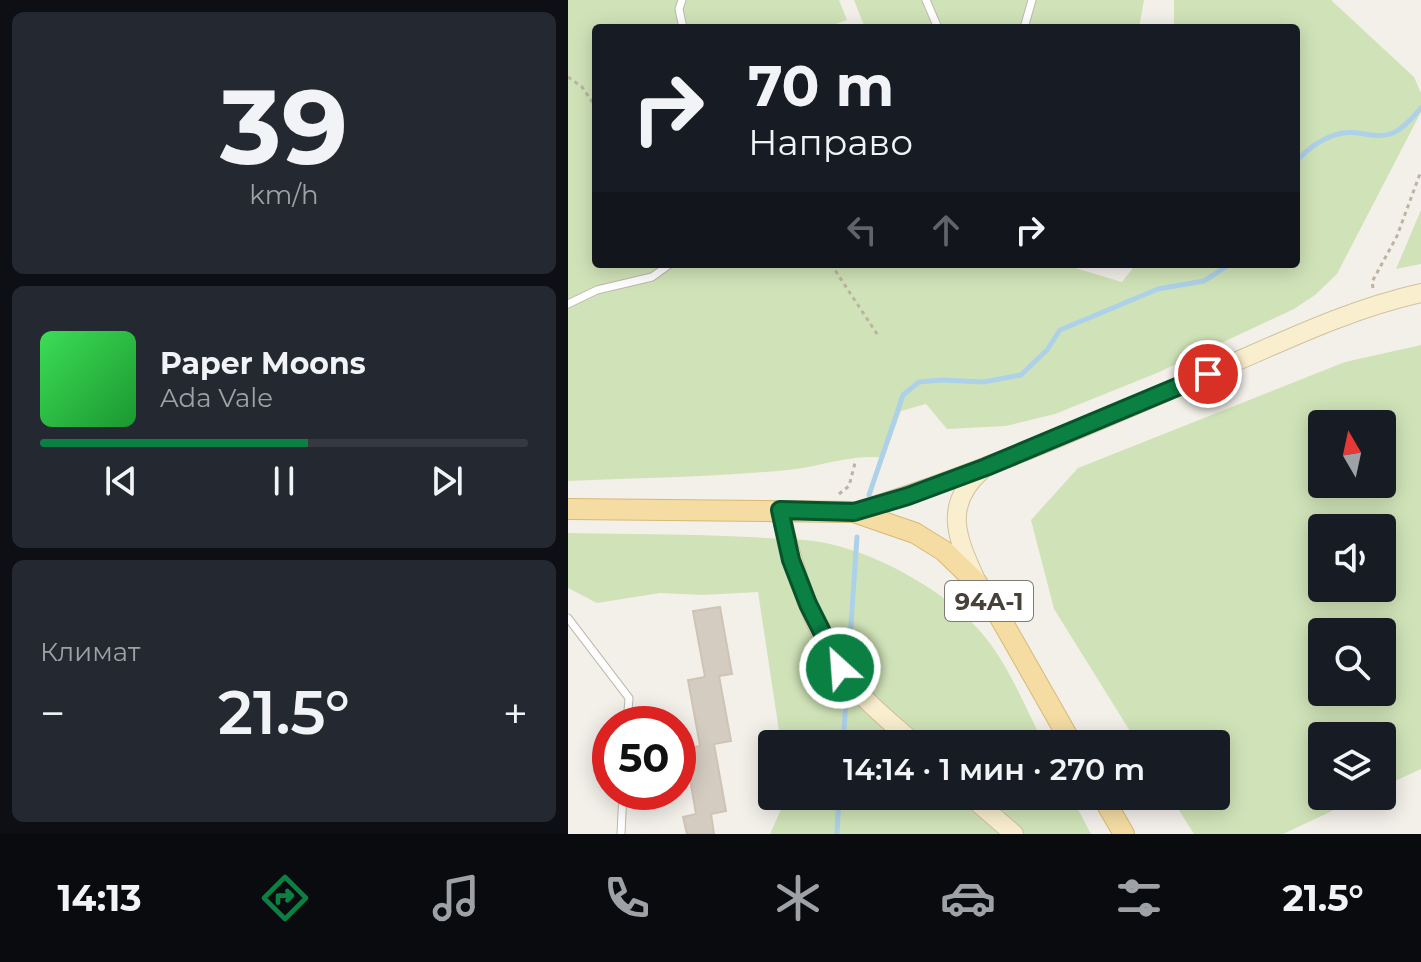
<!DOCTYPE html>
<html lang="ru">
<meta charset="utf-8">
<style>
body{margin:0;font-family:Montserrat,sans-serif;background:#242831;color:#f1f3f6;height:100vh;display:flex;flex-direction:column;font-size:30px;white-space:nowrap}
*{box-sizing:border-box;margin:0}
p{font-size:26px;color:#9ea1a6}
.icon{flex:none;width:44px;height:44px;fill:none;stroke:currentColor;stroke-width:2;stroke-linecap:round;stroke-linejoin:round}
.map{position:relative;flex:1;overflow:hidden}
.details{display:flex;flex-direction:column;gap:12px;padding:12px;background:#0d0f14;width:568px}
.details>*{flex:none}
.guide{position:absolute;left:24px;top:24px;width:708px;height:244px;border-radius:8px;box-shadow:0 4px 20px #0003;background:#171b24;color:#f1f3f6;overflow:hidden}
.needle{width:52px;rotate:351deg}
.fabs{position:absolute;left:740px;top:410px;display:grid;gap:16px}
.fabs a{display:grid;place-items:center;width:88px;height:88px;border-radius:8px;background:#171b24;box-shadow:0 4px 20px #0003;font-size:40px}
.speed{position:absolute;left:24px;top:706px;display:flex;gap:16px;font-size:40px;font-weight:700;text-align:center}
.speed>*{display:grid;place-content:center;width:104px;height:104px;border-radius:50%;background:#171b24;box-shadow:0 4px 20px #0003;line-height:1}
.speed .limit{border:12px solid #d22;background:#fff;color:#111}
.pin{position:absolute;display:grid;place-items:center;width:68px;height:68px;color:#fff;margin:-34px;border:4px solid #fff;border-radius:50%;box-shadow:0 2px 8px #0007}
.me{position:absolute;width:88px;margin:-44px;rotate:334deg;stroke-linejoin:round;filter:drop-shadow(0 0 6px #0008)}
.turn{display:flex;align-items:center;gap:28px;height:168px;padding:0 24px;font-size:36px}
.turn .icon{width:104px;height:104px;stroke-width:2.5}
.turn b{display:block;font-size:56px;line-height:68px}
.lanes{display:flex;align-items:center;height:76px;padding:0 24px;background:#0003;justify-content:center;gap:40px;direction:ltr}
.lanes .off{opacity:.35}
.big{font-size:60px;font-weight:600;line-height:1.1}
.details .card{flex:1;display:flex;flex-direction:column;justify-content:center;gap:12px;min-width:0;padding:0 28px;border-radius:12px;background:#242831}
.details .dial{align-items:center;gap:0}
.dial b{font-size:104px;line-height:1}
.song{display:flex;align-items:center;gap:24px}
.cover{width:96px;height:96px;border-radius:12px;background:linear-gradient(135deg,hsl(130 70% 55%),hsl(130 70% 35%))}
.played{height:8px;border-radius:4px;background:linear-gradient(90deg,#0b8043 55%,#363941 55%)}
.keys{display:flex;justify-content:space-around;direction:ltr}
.heat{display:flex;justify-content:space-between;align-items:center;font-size:44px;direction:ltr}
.trip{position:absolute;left:190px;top:730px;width:472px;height:80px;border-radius:8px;background:#171b24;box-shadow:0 4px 20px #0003;font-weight:600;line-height:80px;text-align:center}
.tabs{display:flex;height:128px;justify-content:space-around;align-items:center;background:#090b0e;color:#9ea1a6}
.tabs .icon{width:56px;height:56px}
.tabs .selected{color:#0b8043}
.tabs b{font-size:36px;color:#f1f3f6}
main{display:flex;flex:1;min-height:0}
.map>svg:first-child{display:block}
.green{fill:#d0e3b8;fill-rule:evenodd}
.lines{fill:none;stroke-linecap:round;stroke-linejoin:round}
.stream{stroke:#add1e9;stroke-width:5}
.building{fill:#d4ccc1;stroke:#cec4b5;stroke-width:2}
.lane-casing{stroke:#beb8ae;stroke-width:9}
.secondary-casing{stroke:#cec19f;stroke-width:20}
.primary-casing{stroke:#d7b974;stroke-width:22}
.path{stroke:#beb3a0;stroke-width:3;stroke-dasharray:4 4;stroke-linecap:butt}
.lane{stroke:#fff;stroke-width:7}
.secondary{stroke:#f9eece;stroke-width:18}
.primary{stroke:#f4dca3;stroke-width:20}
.route-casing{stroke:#07532c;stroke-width:20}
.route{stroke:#0b8043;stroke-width:14}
.labels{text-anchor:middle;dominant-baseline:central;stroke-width:7;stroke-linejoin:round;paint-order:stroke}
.shield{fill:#fff;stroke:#7e7a74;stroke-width:2}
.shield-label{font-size:24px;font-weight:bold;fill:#464139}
</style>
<main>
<section class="details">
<div class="card dial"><b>39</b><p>km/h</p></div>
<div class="card">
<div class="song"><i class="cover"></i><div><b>Paper Moons</b><p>Ada Vale</p></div></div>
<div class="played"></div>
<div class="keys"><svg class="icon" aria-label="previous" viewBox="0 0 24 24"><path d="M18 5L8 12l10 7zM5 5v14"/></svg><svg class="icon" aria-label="pause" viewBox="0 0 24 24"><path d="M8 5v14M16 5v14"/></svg><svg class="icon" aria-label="next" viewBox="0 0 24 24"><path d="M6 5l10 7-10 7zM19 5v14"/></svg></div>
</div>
<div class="card"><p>Климат</p>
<div class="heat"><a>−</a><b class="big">21.5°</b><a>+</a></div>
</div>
</section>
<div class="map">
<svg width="853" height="834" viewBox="0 0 853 834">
<rect width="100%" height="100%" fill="#f3f0ea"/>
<path class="green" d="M0 0H271L279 20 257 28H28V264H494L554 282 568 264H728V28H606V0H763L846 77 853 93V112L769 274 747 295 726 309 589 373 487 414 438 426 379 429 358 404 333 411 316 458C285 453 252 467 220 470 147 477 73 478 0 481Z
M286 0H576L571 28H297Z
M853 210V264L828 269Z
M853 345V769L814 787V736H754V796H796L715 834H626L602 796H648V744H570L486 609 463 520 510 468 777 362ZM754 424H814V484H754ZM754 528H814V588H754ZM754 632H814V692H754Z
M0 533C61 534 122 534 183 537 209 539 237 538 262 544 315 556 383 594 417 637 442 668 458 709 476 744H213L190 592 135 595 92 593 29 603 0 588Z
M219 796H503L523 834H202Z"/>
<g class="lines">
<path class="stream" d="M728 162C740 148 757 136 775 133 791 130 809 140 825 133 836 128 845 117 853 108
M301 495 335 395 351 382 373 380 416 382 453 375 479 350 492 330 590 289 636 281 662 264
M280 668 289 537
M275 744 279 686
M269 834 271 796"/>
</g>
<path class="building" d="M152 607 164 674 151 676 163 741 146 744 158 811 143 814 146 834H119L115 817 128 814 117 749 132 746 120 680 137 677 125 611Z"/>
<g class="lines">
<defs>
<path id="lane" d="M114 0 111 9 115 28
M358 0 370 28
M456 28 464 0
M0 304 29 290 84 277 102 264
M0 618 61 698 59 724
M53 834 55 792"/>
<path id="secondary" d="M212 510C224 565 248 641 284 685 302 706 326 725 347 744
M286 512C406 476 522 425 637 375 708 345 777 310 853 293
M408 580C389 538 374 505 414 470
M402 796 446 834"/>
<path id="primary" d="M0 509 286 512 347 533 376 551 409 583 430 614 504 744
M534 796 556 834"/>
</defs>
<use href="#lane" class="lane-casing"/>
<use href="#secondary" class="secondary-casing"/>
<use href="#primary" class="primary-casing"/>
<path class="path" d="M0 77 14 87 28 107
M263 264 311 337
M805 288 804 282 829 236 853 171
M271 494 281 486 287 463"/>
<use href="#lane" class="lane"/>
<use href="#secondary" class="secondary"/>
<use href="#primary" class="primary"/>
</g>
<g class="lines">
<defs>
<path id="route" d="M272 668 240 604 223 560 212 510 286 512 340 496 418 467 640 374"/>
</defs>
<use href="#route" class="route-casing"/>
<use href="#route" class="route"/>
</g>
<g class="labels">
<rect class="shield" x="377" y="581" width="88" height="40" rx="6"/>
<g class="shield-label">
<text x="421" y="601">94А-1</text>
</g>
</g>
</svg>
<div class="fabs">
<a><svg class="needle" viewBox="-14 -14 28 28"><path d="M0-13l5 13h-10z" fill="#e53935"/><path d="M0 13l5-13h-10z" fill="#9ea1a6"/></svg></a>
<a><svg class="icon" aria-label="sound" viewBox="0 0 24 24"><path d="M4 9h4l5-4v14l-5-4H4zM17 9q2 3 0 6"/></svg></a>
<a><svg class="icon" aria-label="search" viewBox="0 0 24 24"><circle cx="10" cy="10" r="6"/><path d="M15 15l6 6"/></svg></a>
<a><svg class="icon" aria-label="layers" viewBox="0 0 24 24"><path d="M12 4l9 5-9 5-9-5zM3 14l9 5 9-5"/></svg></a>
</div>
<div class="speed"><div class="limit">50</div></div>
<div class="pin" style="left:640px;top:374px;background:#d93025"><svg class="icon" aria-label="arrive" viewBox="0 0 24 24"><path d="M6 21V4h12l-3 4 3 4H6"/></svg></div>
<svg class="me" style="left:272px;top:668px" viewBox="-20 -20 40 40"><circle r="17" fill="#0b8043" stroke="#fff" stroke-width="3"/><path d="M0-11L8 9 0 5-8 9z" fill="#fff"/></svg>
<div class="trip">14:14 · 1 мин · 270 m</div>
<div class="guide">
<div class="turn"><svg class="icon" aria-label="right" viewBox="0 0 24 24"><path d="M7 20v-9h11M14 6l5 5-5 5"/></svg><div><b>70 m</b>Направо</div></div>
<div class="lanes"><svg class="icon off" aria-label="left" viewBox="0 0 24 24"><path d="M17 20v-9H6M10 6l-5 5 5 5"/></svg><svg class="icon off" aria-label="ahead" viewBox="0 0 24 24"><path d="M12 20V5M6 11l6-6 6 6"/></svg><svg class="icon" aria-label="right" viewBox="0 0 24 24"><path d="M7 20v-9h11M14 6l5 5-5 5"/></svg></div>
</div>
</div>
</main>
<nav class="tabs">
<b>14:13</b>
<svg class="icon selected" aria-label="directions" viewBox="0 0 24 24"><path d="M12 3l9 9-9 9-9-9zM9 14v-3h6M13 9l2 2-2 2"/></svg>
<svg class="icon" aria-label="music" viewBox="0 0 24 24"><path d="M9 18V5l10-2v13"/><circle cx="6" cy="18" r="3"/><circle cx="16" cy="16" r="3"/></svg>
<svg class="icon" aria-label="phone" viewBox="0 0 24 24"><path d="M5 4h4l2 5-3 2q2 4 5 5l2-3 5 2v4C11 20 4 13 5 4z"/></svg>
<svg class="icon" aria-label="climate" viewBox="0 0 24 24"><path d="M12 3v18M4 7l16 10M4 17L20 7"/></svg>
<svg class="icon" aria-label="car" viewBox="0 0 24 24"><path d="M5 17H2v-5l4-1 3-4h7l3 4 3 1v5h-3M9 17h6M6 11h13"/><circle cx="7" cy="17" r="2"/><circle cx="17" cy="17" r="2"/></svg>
<svg class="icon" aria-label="filters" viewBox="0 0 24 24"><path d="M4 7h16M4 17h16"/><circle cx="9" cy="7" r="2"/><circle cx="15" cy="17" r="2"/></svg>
<b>21.5°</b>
</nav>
